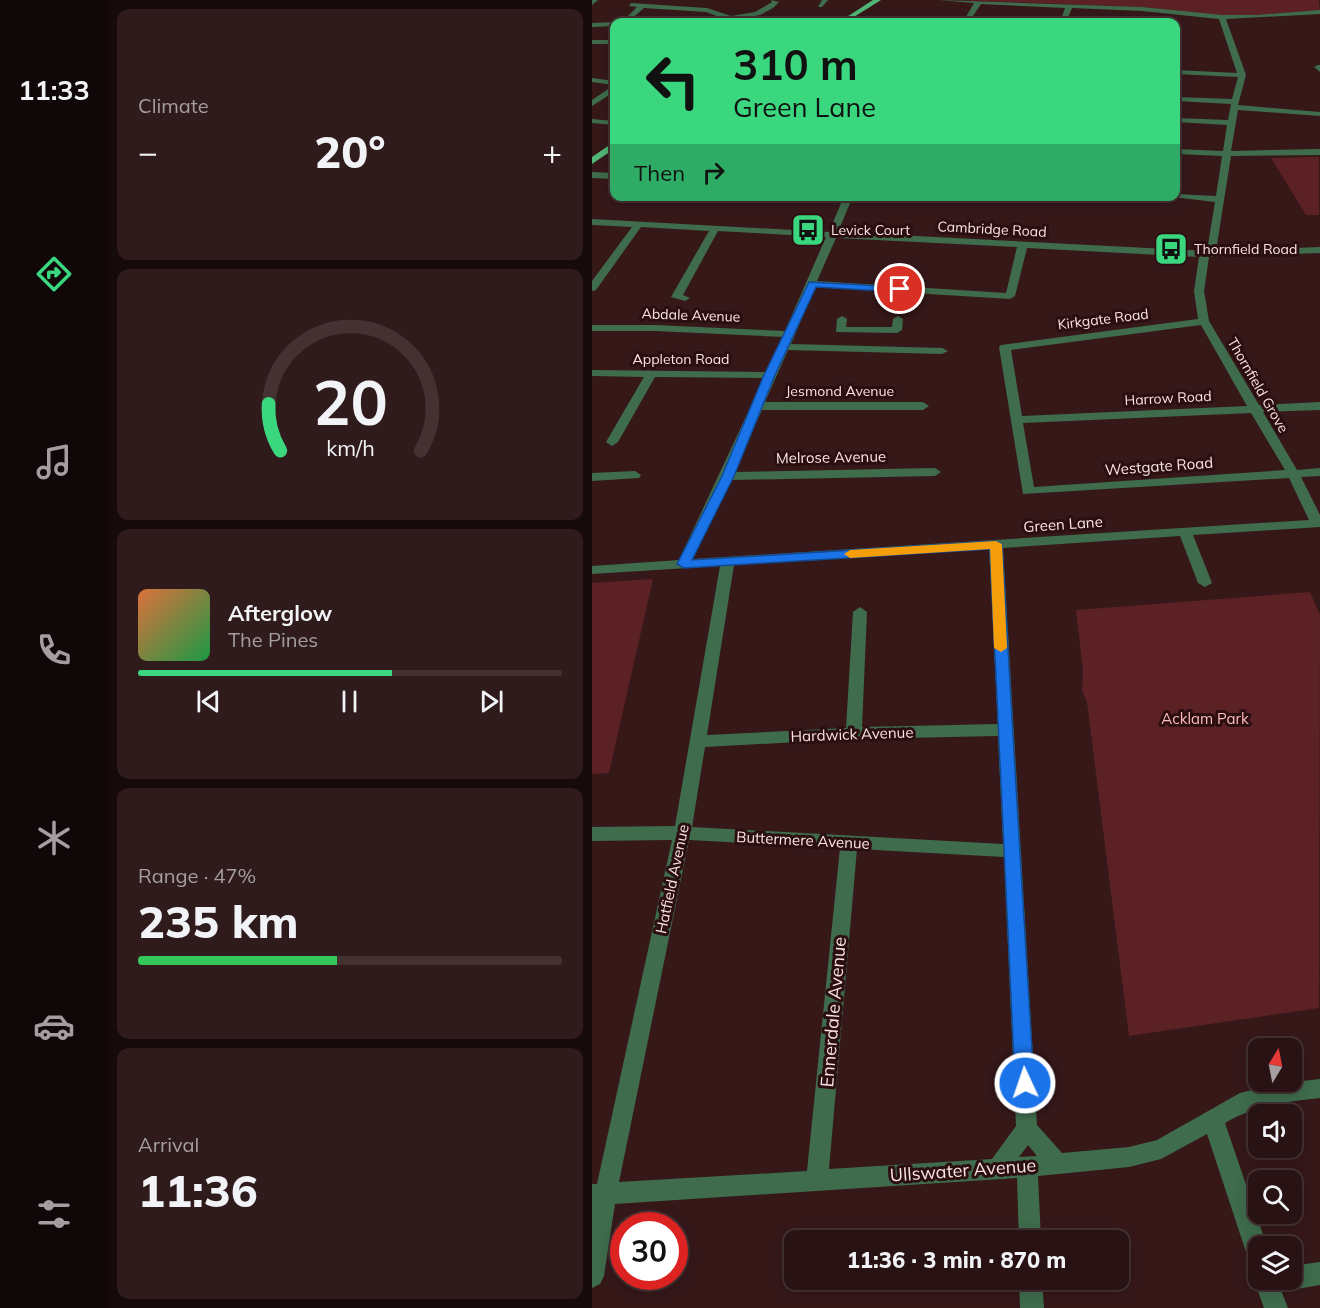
<!DOCTYPE html>
<meta charset="utf-8">
<style>
body{margin:0;font-family:Mulish,sans-serif;background:#301b1c;color:#f1f3f6;height:100vh;display:flex;flex-direction:column;font-size:22px;white-space:nowrap}
*{box-sizing:border-box;margin:0}
p{font-size:20px;color:#a59ea0}
.icon{flex:none;width:33px;height:33px;fill:none;stroke:currentColor;stroke-width:2;stroke-linecap:round;stroke-linejoin:round}
.map{position:relative;flex:1;overflow:hidden}
.details{display:flex;flex-direction:column;gap:9px;padding:9px;background:#160a0a;width:484px}
.details>*{flex:none}
.hud{position:absolute;left:18px;top:18px;width:570px;height:183px;border-radius:12px;box-shadow:0 3px 15px #0003,0 0 0 2px #443233;background:#3ad77f;color:#111;overflow:hidden}
.needle{width:39px;rotate:10deg}
.fabs{position:absolute;left:656px;top:1038px;display:grid;gap:12px}
.fabs a{display:grid;place-items:center;width:54px;height:54px;border-radius:12px;background:#281213;box-shadow:0 3px 15px #0003,0 0 0 2px #443233;font-size:30px}
.speed{position:absolute;left:18px;top:1212px;display:flex;gap:12px;font-size:30px;font-weight:700;text-align:center}
.speed>*{display:grid;place-content:center;width:78px;height:78px;border-radius:50%;background:#281213;box-shadow:0 3px 15px #0003,0 0 0 2px #443233;line-height:1}
.speed .limit{border:9px solid #d22;background:#fff;color:#111}
.pin{position:absolute;display:grid;place-items:center;width:51px;height:51px;color:#fff;margin:-26px;border:3px solid #fff;border-radius:50%;box-shadow:0 2px 6px #0007}
.me{position:absolute;width:66px;margin:-33px;rotate:357deg;stroke-linejoin:round;filter:drop-shadow(0 0 4px #0008)}
.turn{display:flex;align-items:center;gap:21px;height:126px;padding:0 24px;font-size:27px}
.turn .icon{width:78px;height:78px;stroke-width:2.5}
.turn b{display:block;font-size:42px;line-height:51px}
.then{display:flex;align-items:center;height:57px;padding:0 24px;background:#0003;gap:12px;font-size:22px}
.big{font-size:45px;font-weight:800;line-height:1.1}
.details .widget{flex:1;display:flex;flex-direction:column;justify-content:center;gap:9px;min-width:0;padding:0 21px;border-radius:12px;background:#301b1c}
.details .dial{align-items:center;gap:0}
.dial svg{height:156px;overflow:visible;fill:none;stroke:#443233;stroke-width:7;stroke-linecap:round;text-anchor:middle}
.dial text{fill:#f1f3f6;stroke:none}
.song{display:flex;align-items:center;gap:18px}
.cover{width:72px;height:72px;border-radius:9px;background:linear-gradient(135deg,hsl(20 70% 55%),hsl(140 70% 35%))}
.played{height:6px;border-radius:3px;background:linear-gradient(90deg,#3ad77f 60%,#443233 60%)}
.keys{display:flex;justify-content:space-around;direction:ltr}
.heat{display:flex;justify-content:space-between;align-items:center;font-size:33px;direction:ltr}
.charge{height:9px;border-radius:4px;background:linear-gradient(90deg,#34c759 47%,#443233 0)}
.trip{position:absolute;left:192px;top:1230px;width:345px;height:60px;border-radius:12px;background:#281213;box-shadow:0 3px 15px #0003,0 0 0 2px #443233;font-weight:800;line-height:60px;text-align:center}
main{display:flex;flex:1;min-height:0}
.menu{display:flex;flex-direction:column;width:108px;justify-content:space-around;align-items:center;background:#100708;color:#a59ea0}
.menu .icon{width:42px;height:42px}
.menu .current{color:#3ad77f}
.menu b{font-size:27px;color:#f1f3f6}
.map>svg:first-child{display:block}
.green{fill:#5b2125}
.lines{fill:none;stroke-linecap:round;stroke-linejoin:round}
.minor{fill:#3f6c4d;fill-rule:evenodd}
.major{fill:#51b777;fill-rule:evenodd}
.route{fill:#1a73e8;stroke:#114b97;stroke-width:1.5}
.slow{fill:#f59e0b}
.labels{text-anchor:middle;dominant-baseline:central;stroke-width:6;stroke-linejoin:round;paint-order:stroke}
.far-street-label{font-size:14px;fill:#f9e3e3;stroke:#2b0e10}
.far-poi-label{font-size:14px;fill:#f9e3e3;stroke:#2b0e10;text-anchor:start}
.street-label{font-size:15px;fill:#f9e3e3;stroke:#2b0e10}
.park-label{font-size:15px;fill:#febcbc;stroke:#2b0e10}
.near-street-label{font-size:18px;fill:#f9e3e3;stroke:#2b0e10}
</style>
<main>
<nav class="menu">
<b>11:33</b>
<svg class="icon current" aria-label="directions" viewBox="0 0 24 24"><path d="M12 3l9 9-9 9-9-9zM9 14v-3h6M13 9l2 2-2 2"/></svg>
<svg class="icon" aria-label="music" viewBox="0 0 24 24"><path d="M9 18V5l10-2v13"/><circle cx="6" cy="18" r="3"/><circle cx="16" cy="16" r="3"/></svg>
<svg class="icon" aria-label="phone" viewBox="0 0 24 24"><path d="M5 4h4l2 5-3 2q2 4 5 5l2-3 5 2v4C11 20 4 13 5 4z"/></svg>
<svg class="icon" aria-label="climate" viewBox="0 0 24 24"><path d="M12 3v18M4 7l16 10M4 17L20 7"/></svg>
<svg class="icon" aria-label="car" viewBox="0 0 24 24"><path d="M5 17H2v-5l4-1 3-4h7l3 4 3 1v5h-3M9 17h6M6 11h13"/><circle cx="7" cy="17" r="2"/><circle cx="17" cy="17" r="2"/></svg>
<svg class="icon" aria-label="filters" viewBox="0 0 24 24"><path d="M4 7h16M4 17h16"/><circle cx="9" cy="7" r="2"/><circle cx="15" cy="17" r="2"/></svg>
</nav>
<section class="details">
<div class="widget"><p>Climate</p>
<div class="heat"><a>−</a><b class="big">20°</b><a>+</a></div>
</div>
<div class="widget dial"><svg viewBox="0 0 100 80">
<path d="M14 69A42 42 0 1 1 86 69"/>
<path d="M14 69A42 42 0 0 1 8 45" stroke="#3ad77f"/>
<text x="50" y="56" font-size="32" font-weight="700">20</text>
<text x="50" y="72" font-size="11">km/h</text>
</svg></div>
<div class="widget">
<div class="song"><i class="cover"></i><div><b>Afterglow</b><p>The Pines</p></div></div>
<div class="played"></div>
<div class="keys"><svg class="icon" aria-label="previous" viewBox="0 0 24 24"><path d="M18 5L8 12l10 7zM5 5v14"/></svg><svg class="icon" aria-label="pause" viewBox="0 0 24 24"><path d="M8 5v14M16 5v14"/></svg><svg class="icon" aria-label="next" viewBox="0 0 24 24"><path d="M6 5l10 7-10 7zM19 5v14"/></svg></div>
</div>
<div class="widget"><p>Range · 47%</p><b class="big">235 km</b><div class="charge"></div></div>
<div class="widget"><p>Arrival</p><b class="big">11:36</b></div>
</section>
<div class="map">
<svg width="728" height="1308" viewBox="0 0 728 1308">
<rect width="100%" height="100%" fill="#361819"/>
<path class="green" d="M361 0H727L728 10 655 16 605 14 552 7Z
M727 157V215H714L679 158Z
M61 579 17 773 0 774V583Z
M718 592 728 615 727 1008 537 1036 495 702 490 691 491 671 484 610Z"/>
<g class="lines">
<path class="minor" d="M0 0H6L0 5Z
M179 0 187 2 181 8 168 15 128 22 125 20 130 18 114 12 52 8 36 22H30L45 7 37 6 39 3 115 8 139 16 163 12 180 2Z
M230 0H236L230 7H226Z
M346 0 550 7 630 15H666L728 10V14L634 19 654 75 646 105 728 112V116L646 110 639 151 728 149V155L639 156 624 251 728 247V253L617 257 612 291 617 321 667 405 728 402V410L671 412 705 470 728 468V476L709 477 728 515V527L601 535 620 583 613 587 606 583 588 536 411 548 445 1125 470 1153 537 1147 565 1140 648 1093 684 1084 728 1079V1098C693 1102 663 1105 633 1123L675 1246H666V1266L658 1263 655 1255 615 1134 569 1159 537 1167 446 1176 449 1240H427L425 1178 23 1204 12 1276 8 1284 0 1288V1184H5L80 840 0 841V827L83 826 128 566 0 574V566L87 560 172 378 63 377 26 442 20 446 14 442 52 377 0 376V370L175 372 191 337 63 331H0V325H63L193 331 234 237 126 231 91 295 98 298 93 301 79 297 117 231 49 227 4 290 0 291V281L40 227 0 225V219L237 232 252 196H261L246 232 615 251 623 202 572 196H584V194L624 196 630 156 584 154V149L631 151 635 125 584 122V118L636 120 639 104 584 101V97L640 99 646 77 584 74V70L645 73 627 19 550 11 480 8 474 22H468L473 8 389 4 377 22H371L382 3ZM244 238 425 247 414 293 225 281ZM435 248 607 257 602 291 606 319 409 345 407 347 431 494 697 478 717 520 101 559 139 480 343 476 349 472 343 468 142 472 170 410H331L337 406 331 402H173L196 350 350 354 356 351 350 348 199 344 223 287 418 299 423 296ZM609 325 655 406 430 416 419 350ZM659 413 693 470 442 487 431 423ZM397 548 406 724 270 727 275 612 268 607 261 612 254 728 115 735 142 565ZM406 736 411 844 100 827 113 747 262 739ZM97 840 248 848 215 1171 27 1182ZM265 849 412 857 424 1126 400 1159 237 1169ZM436 1145 445 1156 427 1157Z
M22 22H24L22 26 0 27V23Z
M0 40H22V44H0Z
M726 65H728V72L722 67Z
M0 78 22 81V85L0 82Z
M19 87H22V92L0 106V100Z
M0 119 22 121V125L0 123Z
M0 172 22 173V179L0 178Z
M250 316 255 319 254 327H300L301 319 306 316 311 319 310 330 305 333 244 332 245 319Z
M43 471 49 475 47 478 0 481V473Z
M728 1262V1285L699 1290 691 1286 688 1280H699V1266Z
M666 1272V1280H685L696 1308H672L662 1280Z
M427 1280H450L452 1308H428Z"/>
<path class="major" d="M281 0H289L254 22H247Z
M19 144H22V149L0 164V157Z"/>
</g>
<path class="route" d="M217 282 308 287 313 289 308 292 224 287 183 375 142 476 100 560 404 541 410 544C419 724 432 903 442 1083L439 1089 433 1091 426 1089 423 1083C416 905 405 727 398 549L92 568 85 564 130 476 172 375Z"/>
<path class="slow" d="M404 541 410 544 415 648 409 652 402 648 398 549 258 558 252 554 258 550Z"/>
<defs>
<symbol id="bus-square" viewBox="-11 -11 22 22"><rect x="-9" y="-9" width="18" height="18" rx="4" fill="#3ad77f" stroke="#2b0e10"/><path d="M-5-6H5V4H4V6H2V4H-2V6H-4V4H-5ZM-3.5-4V0h7V-4ZM-3.5 1.2v1.5H-2V1.2ZM2 1.2v1.5H3.5V1.2Z" fill="#111"/></symbol>
</defs>
<g fill-rule="evenodd">
<use href="#bus-square" x="197" y="211" width="38" height="38"/>
<use href="#bus-square" x="560" y="230" width="38" height="38"/>
</g>
<g class="labels">
<g class="far-street-label">
<text transform="translate(400 229) rotate(3)">Cambridge Road</text>
<text transform="translate(99 315) rotate(2)">Abdale Avenue</text>
<text transform="translate(511 319) rotate(-7)">Kirkgate Road</text>
<text x="89" y="359">Appleton Road</text>
<text transform="translate(666 385) rotate(60)">Thornfield Grove</text>
<text x="248" y="391">Jesmond Avenue</text>
<text transform="translate(576 398) rotate(-3)">Harrow Road</text>
</g>
<g class="far-poi-label">
<text x="239" y="230">Levick Court</text>
<text x="602" y="249">Thornfield Road</text>
</g>
<g class="street-label">
<text transform="translate(239 457) rotate(-1)">Melrose Avenue</text>
<text transform="translate(567 466) rotate(-4)">Westgate Road</text>
<text transform="translate(471 524) rotate(-4)">Green Lane</text>
<text transform="translate(260 734) rotate(-2)">Hardwick Avenue</text>
<text transform="translate(211 840) rotate(3)">Buttermere Avenue</text>
<text transform="translate(80 879) rotate(-78)">Hatfield Avenue</text>
</g>
<g class="park-label">
<text x="613" y="718">Acklam Park</text>
</g>
<g class="near-street-label">
<text transform="translate(241 1012) rotate(-85)">Ennerdale Avenue</text>
<text transform="translate(371 1170) rotate(-4)">Ullswater Avenue</text>
</g>
</g>
</svg>
<div class="fabs">
<a><svg class="needle" viewBox="-14 -14 28 28"><path d="M0-13l5 13h-10z" fill="#e53935"/><path d="M0 13l5-13h-10z" fill="#a59ea0"/></svg></a>
<a><svg class="icon" aria-label="sound" viewBox="0 0 24 24"><path d="M4 9h4l5-4v14l-5-4H4zM17 9q2 3 0 6"/></svg></a>
<a><svg class="icon" aria-label="search" viewBox="0 0 24 24"><circle cx="10" cy="10" r="6"/><path d="M15 15l6 6"/></svg></a>
<a><svg class="icon" aria-label="layers" viewBox="0 0 24 24"><path d="M12 4l9 5-9 5-9-5zM3 14l9 5 9-5"/></svg></a>
</div>
<div class="speed"><div class="limit">30</div></div>
<div class="pin" style="left:308px;top:289px;background:#d93025"><svg class="icon" aria-label="arrive" viewBox="0 0 24 24"><path d="M6 21V4h12l-3 4 3 4H6"/></svg></div>
<svg class="me" style="left:433px;top:1083px" viewBox="-20 -20 40 40"><circle r="17" fill="#1a73e8" stroke="#fff" stroke-width="3"/><path d="M0-11L8 9 0 5-8 9z" fill="#fff"/></svg>
<div class="trip">11:36 · 3 min · 870 m</div>
<div class="hud">
<div class="turn"><svg class="icon" aria-label="left" viewBox="0 0 24 24"><path d="M17 20v-9H6M10 6l-5 5 5 5"/></svg><div><b>310 m</b>Green Lane</div></div>
<div class="then">Then<svg class="icon" aria-label="right" viewBox="0 0 24 24"><path d="M7 20v-9h11M14 6l5 5-5 5"/></svg></div>
</div>
</div>
</main>
